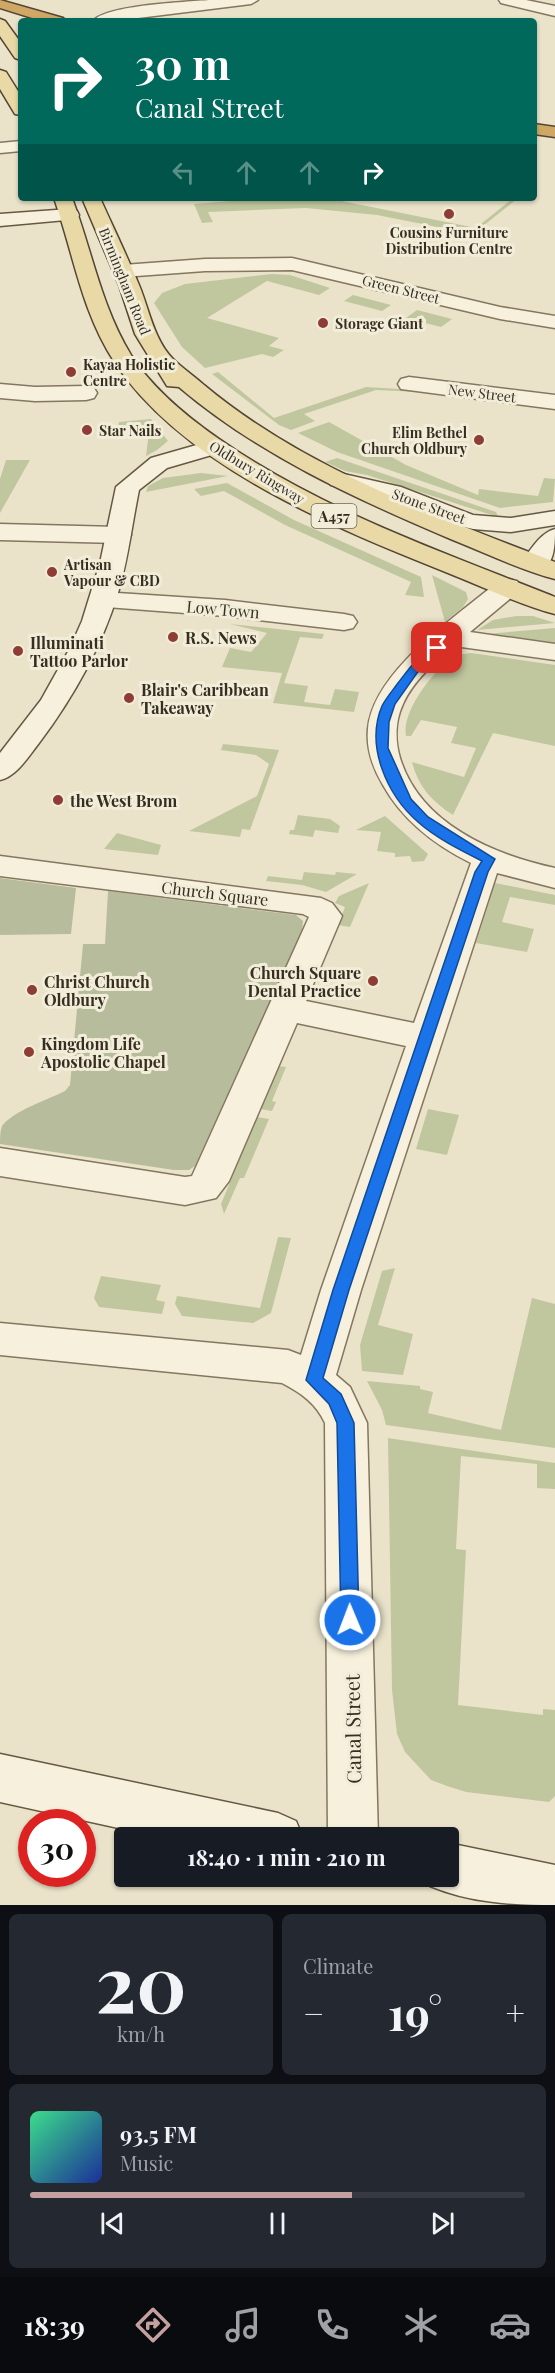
<!DOCTYPE html>
<meta charset="utf-8">
<style>
body{margin:0;font-family:"Playfair Display",serif;background:#242831;color:#f1f3f6;height:100vh;display:flex;flex-direction:column;font-size:22px;white-space:nowrap}
*{box-sizing:border-box;margin:0}
p{font-size:20px;color:#9ea1a6}
.icon{flex:none;width:33px;height:33px;fill:none;stroke:currentColor;stroke-width:2;stroke-linecap:round;stroke-linejoin:round}
.map{position:relative;height:1905px;overflow:hidden}
.panel{display:flex;flex-direction:column;gap:9px;padding:9px;background:#0d0f14;flex:1}
.panel>*{flex:none}
.hud{position:absolute;left:18px;top:18px;width:519px;height:183px;border-radius:6px;box-shadow:0 2px 4px #0004;background:#00695c;color:#fff;overflow:hidden}
.speed{position:absolute;left:18px;top:1809px;display:flex;gap:12px;font-size:30px;font-weight:700;text-align:center}
.speed>*{display:grid;place-content:center;width:78px;height:78px;border-radius:50%;background:#171b24;box-shadow:0 2px 4px #0004;line-height:1}
.speed .limit{border:9px solid #d22;background:#fff;color:#111}
.pin{position:absolute;display:grid;place-items:center;width:51px;height:51px;color:#fff;margin:-26px;border-radius:12px;box-shadow:0 3px 9px #0006}
.me{position:absolute;width:66px;margin:-33px;rotate:359deg;stroke-linejoin:round;filter:drop-shadow(0 0 4px #0008)}
.turn{display:flex;align-items:center;gap:21px;height:126px;padding:0 18px;font-size:27px}
.turn .icon{width:78px;height:78px;stroke-width:2.5}
.turn b{display:block;font-size:42px;line-height:51px}
.lanes{display:flex;align-items:center;height:57px;padding:0 18px;background:#0003;justify-content:center;gap:30px;direction:ltr}
.lanes .off{opacity:.35}
.big{font-size:45px;font-weight:700;line-height:1.1}
.panel .card{flex:1;display:flex;flex-direction:column;justify-content:center;gap:9px;min-width:0;padding:0 21px;border-radius:9px;background:#242831}
.panel .dial{align-items:center;gap:0}
.dial b{font-size:78px;line-height:1}
.song{display:flex;align-items:center;gap:18px}
.cover{width:72px;height:72px;border-radius:9px;background:linear-gradient(135deg,hsl(150 70% 55%),hsl(230 70% 35%))}
.played{height:6px;border-radius:3px;background:linear-gradient(90deg,#c4a1a0 65%,#363941 65%)}
.keys{display:flex;justify-content:space-around;direction:ltr}
.heat{display:flex;justify-content:space-between;align-items:center;font-size:33px;direction:ltr}
.panel .tiles{flex:1;display:grid;gap:9px;grid-template-columns:1fr 1fr}
.card:last-child{grid-column:span 2}
.trip{position:absolute;left:114px;top:1827px;width:345px;height:60px;border-radius:6px;background:#171b24;box-shadow:0 2px 4px #0004;font-weight:700;line-height:60px;text-align:center}
.menu{display:flex;height:96px;justify-content:space-around;align-items:center;background:#090b0e;color:#9ea1a6}
.menu .icon{width:42px;height:42px}
.menu .selected{color:#c4a1a0}
.menu b{font-size:27px;color:#f1f3f6}
.map>svg:first-child{display:block}
.green{fill:#c0c79e}
.cemetery{fill:#b7bd9c}
.pier{fill:#eae3ca}
.lines{fill:none;stroke-linecap:round;stroke-linejoin:round}
.street-casing{stroke:#857660;stroke-width:3}
.secondary-casing{stroke:#675843;stroke-width:3}
.primary-casing{stroke:#534533;stroke-width:3}
.highway-casing{stroke:#534533;stroke-width:3}
.street{fill:#f6f0dc;fill-rule:evenodd}
.secondary{fill:#f6f0dc;fill-rule:evenodd}
.primary{fill:#e8d9a6;fill-rule:evenodd}
.highway{fill:#cfa865;fill-rule:evenodd}
.route{fill:#1a73e8;stroke:#114b97;stroke-width:1.5}
.poi-dot{fill:#8d3c36;stroke:#f2edd9;stroke-width:2}
.labels{text-anchor:middle;dominant-baseline:central;stroke-width:6;stroke-linejoin:round;paint-order:stroke}
.far-poi-label{font-size:14px;font-weight:bold;fill:#372e22;stroke:#f2edd9;text-anchor:start}
.far-street-label{font-size:14px;fill:#372e22;stroke:#f2edd9}
.shield{fill:#f2edd9;stroke:#6f6759;stroke-width:1.5}
.shield-label{font-size:15px;font-weight:bold;fill:#372e22}
.street-label{font-size:16px;fill:#372e22;stroke:#f2edd9}
.poi-label{font-size:16px;font-weight:bold;fill:#372e22;stroke:#f2edd9;text-anchor:start}
.near-street-label{font-size:20px;fill:#372e22;stroke:#f2edd9}
</style>
<div class="map">
<svg width="555" height="1905" viewBox="0 0 555 1905">
<rect width="100%" height="100%" fill="#eae3ca"/>
<path class="green" d="M264 198H327L476 228 513 198H518L473 234 377 215 306 208 208 212 213 222 202 223 194 204Z
M272 274 290 275 330 288 319 295 267 281 207 318 279 338 269 346 284 350 273 357 262 354 205 368 182 347 154 303 162 293 185 284Z
M353 295 391 305 382 311 344 301Z
M417 310 452 319 441 327 406 318Z
M218 372 274 418 366 387 417 390 420 392 376 390 304 414 315 421 291 430 279 425 212 374Z
M151 419 168 441 157 450 146 456 149 432H117L119 422Z
M329 422 406 465 478 495 479 489 538 496 544 478 555 479 553 502 500 508 337 452 298 433Z
M337 458 496 512 498 517 367 475 345 471 325 462Z
M6 460H30L0 513V479Z
M201 473 228 476 146 492 148 486 163 478Z
M227 483 294 520 421 577 424 597 405 595 411 582 285 525 224 491 201 496 194 489Z
M432 575 466 592 468 599 463 607 445 622Z
M516 616H533L555 623 477 630 493 620Z
M230 624 324 634 322 639 300 637 284 683 308 686 304 702 330 705 335 689 359 692 354 712 273 703 282 673 222 667 230 648 251 652 267 633Z
M555 628V645L486 634Z
M471 653 555 665V746L493 733 453 815C432 802 418 786 412 762L464 777 476 748 451 743 457 727 421 720 411 736H406C401 712 433 671 452 658 458 654 464 654 471 653Z
M223 744 279 750 250 830 242 829 240 837 189 831 257 796 269 764 256 755 221 750Z
M298 815 330 819 340 826 338 833 315 830 313 837 289 834 290 830H294Z
M385 816 428 854 424 861 412 862 410 856 395 857V853L377 851 381 832 356 830Z
M117 833 161 845 158 855 104 849Z
M304 872 335 875 336 872 357 874 326 892 302 885 266 881 268 876 302 880Z
M369 883 350 927 338 925 345 907 335 903 339 896Z
M495 883 555 895V905L510 897 502 922 534 929 527 952 476 943Z
M278 1066 286 1067 272 1101 276 1102 272 1111 260 1109Z
M428 1109 459 1115 447 1155 416 1149Z
M257 1117 269 1119 244 1178H240L224 1214 221 1204Z
M278 1237 291 1238 271 1313 253 1323 182 1316 175 1304 177 1296 260 1308Z
M395 1268 378 1325 413 1334 403 1375 362 1371 360 1345 382 1271Z
M101 1276 161 1285 156 1300 165 1302 162 1314 99 1307 94 1298Z
M532 1298 555 1304V1448L386 1425 382 1410 367 1381 420 1386V1389L433 1392 428 1413 501 1430Z
M388 1438 555 1463V1489L537 1488V1464L461 1456 456 1549 466 1550 458 1705 543 1715V1709L555 1710V1796L549 1802 466 1792 447 1786 431 1780 405 1752 397 1734 392 1690Z"/>
<path class="cemetery" d="M0 878 76 888 71 934 0 935Z
M108 891 296 915 303 921 302 931 195 1166 189 1170H174L0 1144C0 1138 0 1131 2 1126 13 1111 49 1099 65 1091L70 1085 83 944H105Z"/>
<path class="pier" d="M534 109 555 111V135L534 133Z"/>
<g class="lines">
<defs>
<path id="street" d="M209 0H258L251 4 114 21H93C106 5 186 2 209 0Z
M499 0H526L555 6V16L501 3Z
M21 141V151L0 153V143Z
M292 258 500 307 555 316V328L500 319 292 270 205 271 123 277 116 275 113 271 116 267 123 265 205 259Z
M409 377 555 395V409L401 389 398 384 401 379Z
M0 384 35 387 86 386 94 388 97 393 94 398 86 400 35 401 0 398Z
M0 524 118 527 127 530 131 535 127 540 118 543 0 540Z
M508 579 517 581 521 587 517 593 470 632 555 644V660L454 646C435 662 413 681 403 704 395 721 395 741 400 758 420 824 494 855 555 868V888L497 873 361 1290 336 1375 350 1387 367 1423 378 1838H328L325 1423C316 1403 301 1393 282 1383L0 1355V1323L288 1350 301 1355 321 1290 406 1046 297 1023 229 1181 216 1198 185 1205 0 1176V1148L185 1177 192 1176 309 917 303 914 0 876V856L321 898 332 903 342 916 306 1001 414 1023 471 863C435 845 403 821 383 785 373 768 366 750 368 729 373 671 457 616 499 581Z
M102 592 225 600 344 614 353 616 357 622 353 628 344 630 225 616 93 606 89 600 93 594Z"/>
<path id="secondary" d="M70 209 77 211 79 215 77 219 0 226V214Z
M214 440 222 442 226 447 222 452 167 468 139 490C132 524 128 560 118 593 101 648 73 698 39 743 28 757 17 776 0 780V753L41 700 70 648 82 621 100 563 116 487 151 458Z
M339 473 401 487 473 515 511 518 555 511V525L511 532 473 529 447 523 384 498 331 485 327 480 331 475Z
M555 529C555 551 554 576 525 568L521 563C530 551 540 533 555 529Z
M0 1754 278 1813 296 1821 303 1838H164L0 1802Z
M448 1843 555 1865V1905C512 1905 471 1903 430 1886L426 1876H448Z"/>
<path id="primary" d="M0 19 5 21 21 43V60L15 58 0 36Z
M0 70 6 72 21 96V115L15 114 0 89Z
M54 198H72C92 251 101 306 131 355 153 389 186 416 219 439 321 510 440 551 555 597V614C520 605 486 588 453 575 340 530 185 468 115 363 81 311 74 255 54 198Z
M82 198H100C113 227 127 256 139 285 149 309 154 340 173 359 182 368 194 376 204 385 303 468 436 516 555 562V579C520 570 486 553 453 540 356 499 259 455 179 387L167 386 135 334 119 285Z"/>
<path id="highway" d="M0 0 63 18 66 21H42L0 8Z
M534 124 555 127V137L534 134Z"/>
</defs>
<use href="#street" class="street-casing"/>
<use href="#secondary" class="secondary-casing"/>
<use href="#primary" class="primary-casing"/>
<use href="#highway" class="highway-casing"/>
<use href="#street" class="street"/>
<use href="#secondary" class="secondary"/>
<use href="#primary" class="primary"/>
<use href="#highway" class="highway"/>
</g>
<path class="route" d="M437 645 441 646V651L417 673 395 704 389 722 388 748 411 799 428 817 495 859 488 872 349 1290 323 1378 341 1394 354 1423 359 1620 357 1626 350 1629 343 1626 341 1620 337 1423 329 1404 306 1380 333 1290 475 872 482 861C460 850 436 838 418 822 387 795 365 746 382 706 386 698 393 690 398 683 408 670 422 650 437 645Z"/>
<g class="poi-dot">
<circle cx="449" cy="214" r="6"/>
<circle cx="323" cy="323" r="6"/>
<circle cx="71" cy="372" r="6"/>
<circle cx="87" cy="430" r="6"/>
<circle cx="479" cy="440" r="6"/>
<circle cx="52" cy="572" r="6"/>
<circle cx="173" cy="637" r="6"/>
<circle cx="18" cy="651" r="6"/>
<circle cx="129" cy="698" r="6"/>
<circle cx="58" cy="800" r="6"/>
<circle cx="373" cy="981" r="6"/>
<circle cx="32" cy="990" r="6"/>
<circle cx="29" cy="1052" r="6"/>
</g>
<g class="labels">
<g class="far-poi-label">
<text x="449" y="232" text-anchor="middle">Cousins Furniture<tspan x="449" dy="16">Distribution Centre</tspan></text>
<text x="335" y="323">Storage Giant</text>
<text x="83" y="364">Kayaa Holistic<tspan x="83" dy="16">Centre</tspan></text>
<text x="99" y="430">Star Nails</text>
<text x="467" y="432" text-anchor="end">Elim Bethel<tspan x="467" dy="16">Church Oldbury</tspan></text>
<text x="64" y="564">Artisan<tspan x="64" dy="16">Vapour &amp; CBD</tspan></text>
</g>
<g class="far-street-label">
<text transform="translate(125 281) rotate(68)">Birmingham Road</text>
<text transform="translate(401 289) rotate(14)">Green Street</text>
<text transform="translate(482 393) rotate(7)">New Street</text>
<text transform="translate(257 472) rotate(31)">Oldbury Ringway</text>
<text transform="translate(429 506) rotate(20)">Stone Street</text>
</g>
<rect class="shield" x="311.5" y="504" width="45" height="24" rx="4.5"/>
<g class="shield-label">
<text x="334" y="516">A457</text>
</g>
<g class="street-label">
<text transform="translate(223 609) rotate(5)">Low Town</text>
<text transform="translate(215 893) rotate(7)">Church Square</text>
</g>
<g class="poi-label">
<text x="185" y="637">R.S. News</text>
<text x="30" y="642">Illuminati<tspan x="30" dy="18">Tattoo Parlor</tspan></text>
<text x="141" y="689">Blair's Caribbean<tspan x="141" dy="18">Takeaway</tspan></text>
<text x="70" y="800">the West Brom</text>
<text x="361" y="972" text-anchor="end">Church Square<tspan x="361" dy="18">Dental Practice</tspan></text>
<text x="44" y="981">Christ Church<tspan x="44" dy="18">Oldbury</tspan></text>
<text x="41" y="1043">Kingdom Life<tspan x="41" dy="18">Apostolic Chapel</tspan></text>
</g>
<g class="near-street-label">
<text transform="translate(352 1729) rotate(-91)">Canal Street</text>
</g>
</g>
</svg>
<div class="speed"><div class="limit">30</div></div>
<div class="pin" style="left:437px;top:648px;background:#d93025"><svg class="icon" aria-label="arrive" viewBox="0 0 24 24"><path d="M6 21V4h12l-3 4 3 4H6"/></svg></div>
<svg class="me" style="left:350px;top:1620px" viewBox="-20 -20 40 40"><circle r="17" fill="#1a73e8" stroke="#fff" stroke-width="3"/><path d="M0-11L8 9 0 5-8 9z" fill="#fff"/></svg>
<div class="trip">18:40 · 1 min · 210 m</div>
<div class="hud">
<div class="turn"><svg class="icon" aria-label="right" viewBox="0 0 24 24"><path d="M7 20v-9h11M14 6l5 5-5 5"/></svg><div><b>30 m</b>Canal Street</div></div>
<div class="lanes"><svg class="icon off" aria-label="left" viewBox="0 0 24 24"><path d="M17 20v-9H6M10 6l-5 5 5 5"/></svg><svg class="icon off" aria-label="ahead" viewBox="0 0 24 24"><path d="M12 20V5M6 11l6-6 6 6"/></svg><svg class="icon off" aria-label="ahead" viewBox="0 0 24 24"><path d="M12 20V5M6 11l6-6 6 6"/></svg><svg class="icon" aria-label="right" viewBox="0 0 24 24"><path d="M7 20v-9h11M14 6l5 5-5 5"/></svg></div>
</div>
</div>
<section class="panel">
<div class="tiles">
<div class="card dial"><b>20</b><p>km/h</p></div>
<div class="card"><p>Climate</p>
<div class="heat"><a>−</a><b class="big">19°</b><a>+</a></div>
</div>
<div class="card">
<div class="song"><i class="cover"></i><div><b>93.5 FM</b><p>Music</p></div></div>
<div class="played"></div>
<div class="keys"><svg class="icon" aria-label="previous" viewBox="0 0 24 24"><path d="M18 5L8 12l10 7zM5 5v14"/></svg><svg class="icon" aria-label="pause" viewBox="0 0 24 24"><path d="M8 5v14M16 5v14"/></svg><svg class="icon" aria-label="next" viewBox="0 0 24 24"><path d="M6 5l10 7-10 7zM19 5v14"/></svg></div>
</div>
</div>
</section>
<nav class="menu">
<b>18:39</b>
<svg class="icon selected" aria-label="directions" viewBox="0 0 24 24"><path d="M12 3l9 9-9 9-9-9zM9 14v-3h6M13 9l2 2-2 2"/></svg>
<svg class="icon" aria-label="music" viewBox="0 0 24 24"><path d="M9 18V5l10-2v13"/><circle cx="6" cy="18" r="3"/><circle cx="16" cy="16" r="3"/></svg>
<svg class="icon" aria-label="phone" viewBox="0 0 24 24"><path d="M5 4h4l2 5-3 2q2 4 5 5l2-3 5 2v4C11 20 4 13 5 4z"/></svg>
<svg class="icon" aria-label="climate" viewBox="0 0 24 24"><path d="M12 3v18M4 7l16 10M4 17L20 7"/></svg>
<svg class="icon" aria-label="car" viewBox="0 0 24 24"><path d="M5 17H2v-5l4-1 3-4h7l3 4 3 1v5h-3M9 17h6M6 11h13"/><circle cx="7" cy="17" r="2"/><circle cx="17" cy="17" r="2"/></svg>
</nav>
